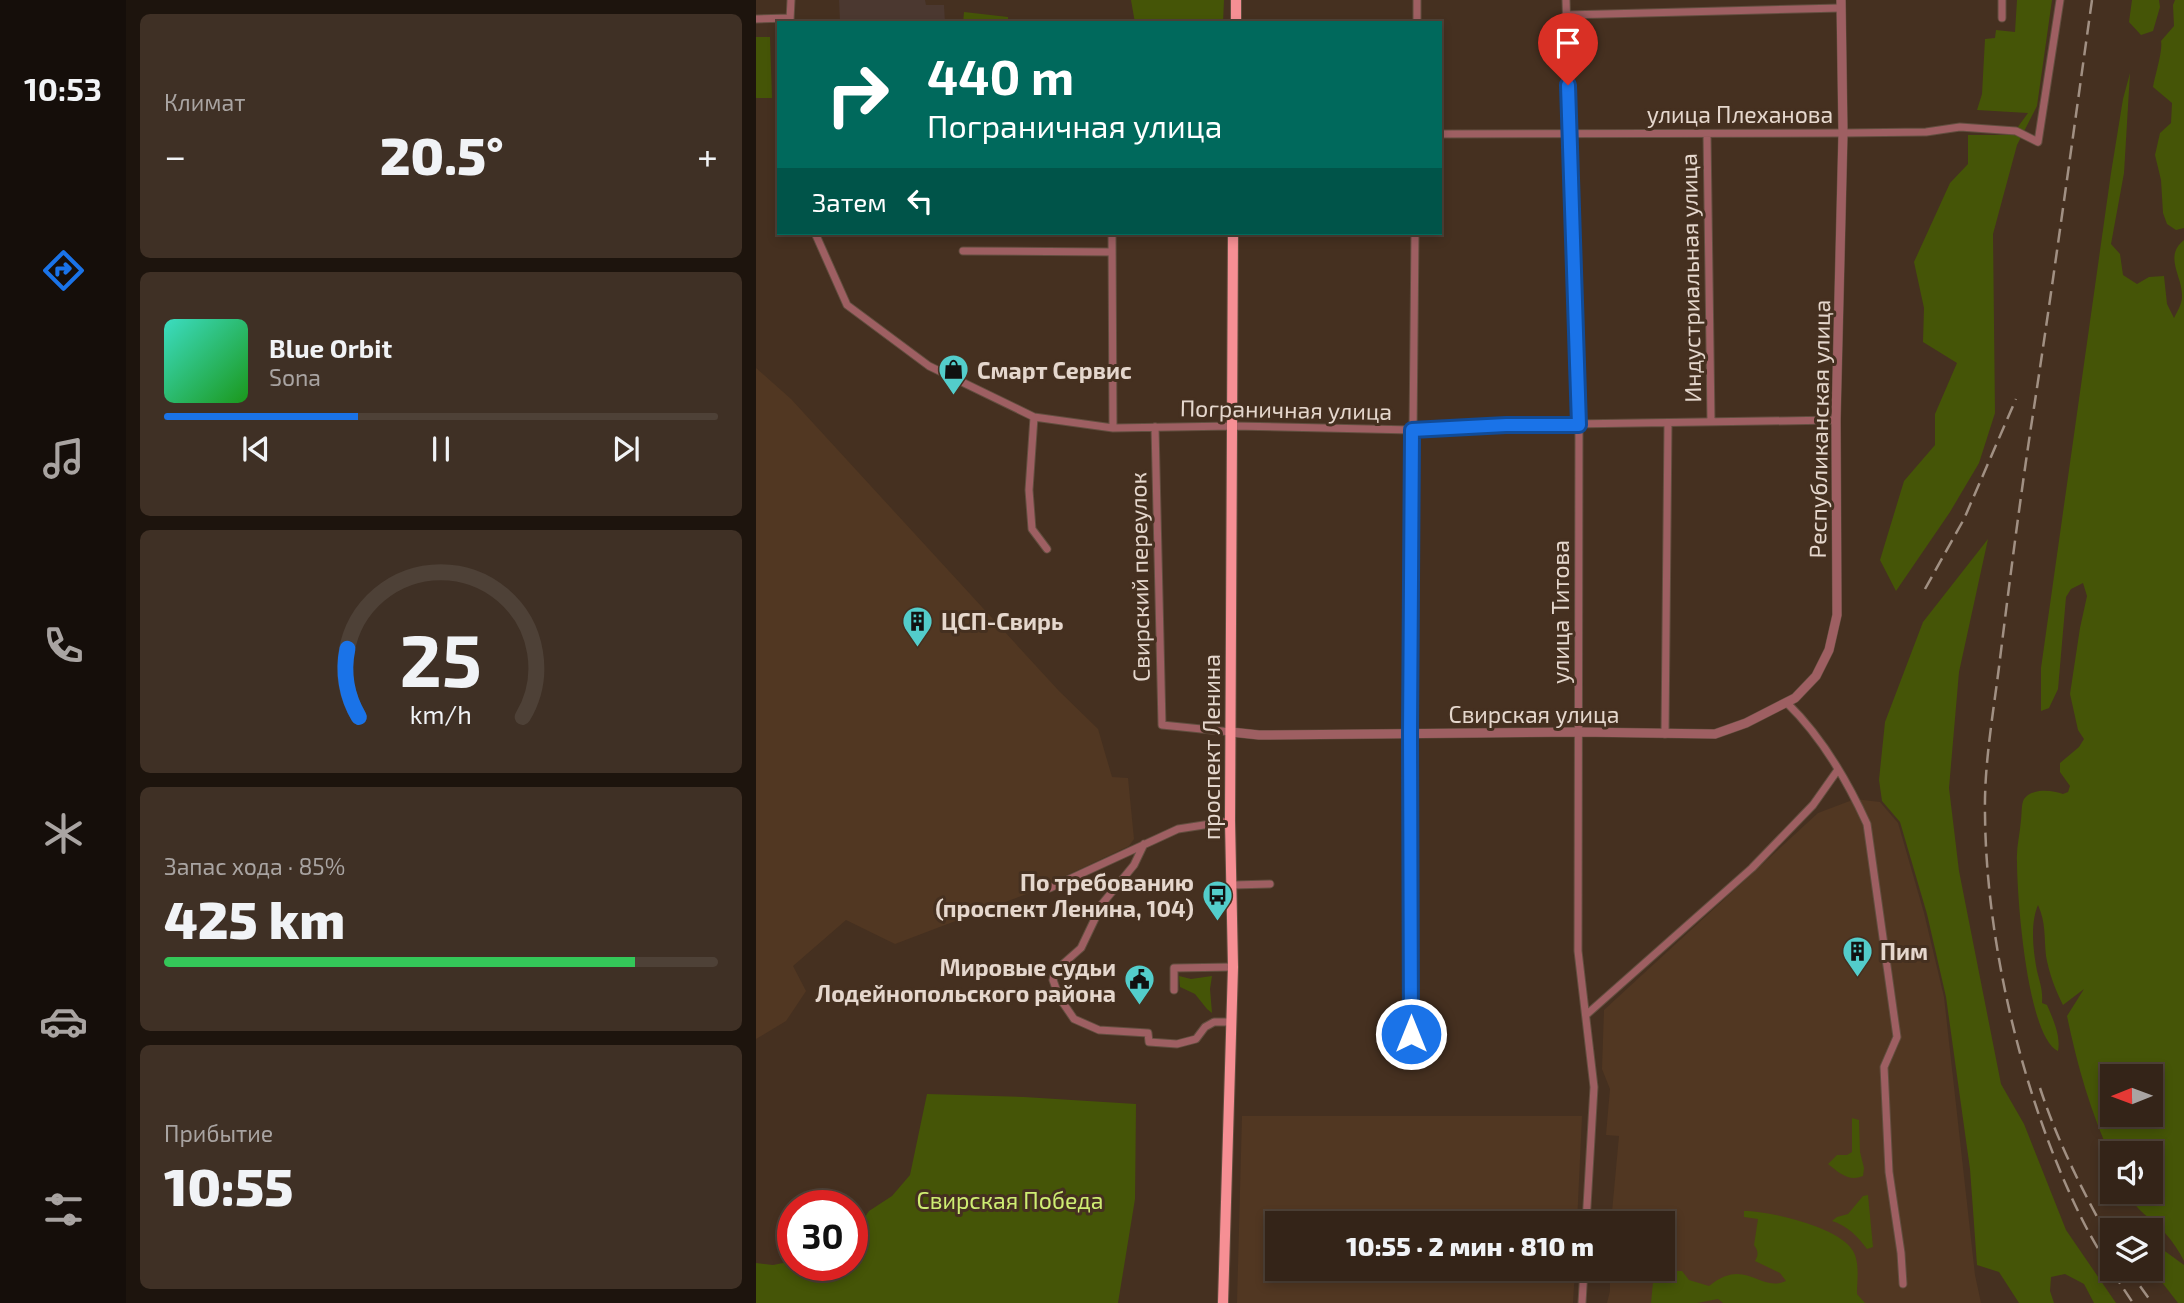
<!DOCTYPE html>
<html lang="ru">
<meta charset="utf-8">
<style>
body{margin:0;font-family:"Exo 2",sans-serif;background:#3f3025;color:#f1f3f6;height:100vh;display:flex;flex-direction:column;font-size:26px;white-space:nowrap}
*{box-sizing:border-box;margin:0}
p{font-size:23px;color:#a9a4a2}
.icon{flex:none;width:38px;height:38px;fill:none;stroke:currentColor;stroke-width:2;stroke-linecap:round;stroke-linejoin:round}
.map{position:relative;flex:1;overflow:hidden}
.details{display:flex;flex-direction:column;gap:14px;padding:14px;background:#1d140d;width:630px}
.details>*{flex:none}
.guide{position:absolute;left:21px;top:21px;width:665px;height:214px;border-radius:0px;box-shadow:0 4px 10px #0003,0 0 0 2px #4e4137;background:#00695c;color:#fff;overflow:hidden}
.needle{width:46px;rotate:269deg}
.controls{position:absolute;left:1344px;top:1064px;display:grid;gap:14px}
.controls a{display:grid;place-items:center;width:63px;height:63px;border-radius:0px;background:#342418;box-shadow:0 4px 10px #0003,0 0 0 2px #4e4137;font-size:35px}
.speed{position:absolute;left:21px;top:1190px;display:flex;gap:14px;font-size:35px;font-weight:700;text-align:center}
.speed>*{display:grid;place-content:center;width:91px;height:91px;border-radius:50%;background:#342418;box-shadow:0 4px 10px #0003,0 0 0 2px #4e4137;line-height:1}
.speed .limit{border:10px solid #d22;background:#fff;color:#111}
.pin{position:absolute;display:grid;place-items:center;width:60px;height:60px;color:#fff;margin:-72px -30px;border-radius:50% 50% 50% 0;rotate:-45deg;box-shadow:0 0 7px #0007}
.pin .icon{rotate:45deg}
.me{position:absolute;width:77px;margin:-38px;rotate:0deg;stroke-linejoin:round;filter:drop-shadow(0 0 5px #0008)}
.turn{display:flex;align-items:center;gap:24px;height:147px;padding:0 35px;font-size:32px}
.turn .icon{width:91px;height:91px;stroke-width:2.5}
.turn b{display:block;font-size:49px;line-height:60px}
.then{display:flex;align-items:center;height:66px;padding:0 35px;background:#0003;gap:14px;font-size:26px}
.big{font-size:52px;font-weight:800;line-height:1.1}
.details .widget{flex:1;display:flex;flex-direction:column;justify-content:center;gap:10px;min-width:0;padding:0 24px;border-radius:10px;background:#3f3025}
.details .dial{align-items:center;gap:0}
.dial svg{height:182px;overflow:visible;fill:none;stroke:#4e4137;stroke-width:7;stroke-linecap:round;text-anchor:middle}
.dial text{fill:#f1f3f6;stroke:none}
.song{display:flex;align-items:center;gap:21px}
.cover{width:84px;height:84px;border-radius:10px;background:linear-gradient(135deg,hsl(170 70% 55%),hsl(120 70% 35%))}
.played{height:7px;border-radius:4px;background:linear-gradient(90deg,#1a73e8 35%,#4e4137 35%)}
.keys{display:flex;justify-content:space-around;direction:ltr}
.heat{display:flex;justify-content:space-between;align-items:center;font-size:38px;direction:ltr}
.charge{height:10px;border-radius:5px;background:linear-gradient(90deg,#34c759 85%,#4e4137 0)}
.trip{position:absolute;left:509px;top:1211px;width:410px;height:70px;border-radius:0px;background:#342418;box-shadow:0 4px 10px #0003,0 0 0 2px #4e4137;font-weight:800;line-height:70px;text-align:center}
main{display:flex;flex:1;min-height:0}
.menu{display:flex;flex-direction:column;width:126px;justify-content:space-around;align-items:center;background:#150e0a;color:#a9a4a2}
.menu .icon{width:49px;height:49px}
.menu .current{color:#1a73e8}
.menu b{font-size:32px;color:#f1f3f6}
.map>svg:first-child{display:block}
.built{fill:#513722}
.education{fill:#4b3830}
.green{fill:#455507;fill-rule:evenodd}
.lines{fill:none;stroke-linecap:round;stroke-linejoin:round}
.minor-casing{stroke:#624e3f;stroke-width:9}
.tertiary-casing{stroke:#624e3f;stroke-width:10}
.primary-casing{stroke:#624e3f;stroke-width:12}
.minor{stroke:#9e5f62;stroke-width:7}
.tertiary{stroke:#9e5f62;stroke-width:9}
.primary{stroke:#f68f94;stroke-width:10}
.rail{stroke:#a19083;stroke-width:2.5;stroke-dasharray:14 7;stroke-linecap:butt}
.route-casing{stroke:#114b97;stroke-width:18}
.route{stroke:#1a73e8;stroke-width:12}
.labels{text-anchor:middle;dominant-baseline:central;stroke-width:6;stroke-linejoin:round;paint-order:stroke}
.street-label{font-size:23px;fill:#e5d7cd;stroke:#453020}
.poi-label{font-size:23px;font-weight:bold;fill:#e5d7cd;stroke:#453020;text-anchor:start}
.park-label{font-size:23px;fill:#ceed72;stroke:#453020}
</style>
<main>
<nav class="menu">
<b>10:53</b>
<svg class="icon current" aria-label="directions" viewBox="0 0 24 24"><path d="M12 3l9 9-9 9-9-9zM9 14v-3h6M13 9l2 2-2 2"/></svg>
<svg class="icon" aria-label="music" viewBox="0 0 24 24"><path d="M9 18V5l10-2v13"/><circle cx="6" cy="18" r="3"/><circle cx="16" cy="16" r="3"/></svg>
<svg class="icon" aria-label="phone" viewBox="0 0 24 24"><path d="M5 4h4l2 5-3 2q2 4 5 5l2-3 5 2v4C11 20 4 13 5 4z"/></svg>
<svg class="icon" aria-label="climate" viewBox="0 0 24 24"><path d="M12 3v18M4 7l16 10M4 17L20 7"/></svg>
<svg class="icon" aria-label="car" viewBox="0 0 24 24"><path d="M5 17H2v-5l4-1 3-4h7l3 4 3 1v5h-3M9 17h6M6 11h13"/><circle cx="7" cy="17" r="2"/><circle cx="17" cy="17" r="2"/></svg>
<svg class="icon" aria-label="filters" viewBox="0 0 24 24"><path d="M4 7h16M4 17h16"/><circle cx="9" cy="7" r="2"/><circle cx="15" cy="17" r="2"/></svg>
</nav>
<section class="details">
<div class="widget"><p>Климат</p>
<div class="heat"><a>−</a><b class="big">20.5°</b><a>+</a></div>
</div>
<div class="widget">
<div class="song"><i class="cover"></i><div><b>Blue Orbit</b><p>Sona</p></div></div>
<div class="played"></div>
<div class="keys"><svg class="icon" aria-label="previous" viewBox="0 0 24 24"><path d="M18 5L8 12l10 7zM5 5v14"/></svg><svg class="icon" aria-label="pause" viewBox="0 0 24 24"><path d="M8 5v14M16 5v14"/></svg><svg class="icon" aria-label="next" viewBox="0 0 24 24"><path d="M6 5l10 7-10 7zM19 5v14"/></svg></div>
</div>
<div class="widget dial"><svg viewBox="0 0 100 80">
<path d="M14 69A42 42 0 1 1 86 69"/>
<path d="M14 69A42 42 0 0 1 9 39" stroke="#1a73e8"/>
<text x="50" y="56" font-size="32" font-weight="700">25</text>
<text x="50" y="72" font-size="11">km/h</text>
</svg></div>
<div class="widget"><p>Запас хода · 85%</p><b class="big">425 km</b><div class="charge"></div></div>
<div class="widget"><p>Прибытие</p><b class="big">10:55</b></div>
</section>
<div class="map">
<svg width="1428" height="1303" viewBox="0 0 1428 1303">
<rect width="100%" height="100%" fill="#453020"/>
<path class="built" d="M0 368 35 399 303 691 342 729 356 777 372 778 378 839 373 846 273 893 139 944 90 920 37 966 50 991 30 1021 0 1039Z
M1099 799 1124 802 1142 823 1168 913 1188 997 1219 1275 1225 1303H851L854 1291V1269H906V1223H855L863 1136 850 1135 854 1089 846 1069 848 1010 1062 813Z
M486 1116H826L821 1223H522V1269H819L817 1303H481Z"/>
<path class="education" d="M83 0H169L170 5H188L189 23H84Z"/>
<path class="green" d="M375 0H468L467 23H379Z
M1261 0H1296L1281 106 1261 145 1237 234 1239 413 1223 463 1194 512 1140 591 1124 560 1148 481 1179 445V414L1201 363 1167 342 1168 308 1158 262 1194 183 1212 164V135H1256L1272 113 1221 110 1226 94 1229 39 1239 38 1240 30 1259 32Z
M1376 0H1403L1404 7 1397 31 1385 35 1373 22Z
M1419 0H1428V228L1420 230 1411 224 1407 213 1405 180 1399 155 1404 133 1415 123 1416 103 1397 87C1399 75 1407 51 1405 41L1418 26 1417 5Z
M208 12 252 17V23H207Z
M0 37H14L16 98H0Z
M1374 73 1368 173 1355 244 1364 254 1367 275 1381 284 1393 277 1408 276 1411 304 1418 318C1421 312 1426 304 1426 297 1427 276 1407 257 1428 240V1261C1423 1251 1417 1242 1409 1233 1396 1219 1379 1210 1371 1192H1395V1153H1356V1159C1335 1113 1321 1065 1311 1016L1328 989 1307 1005C1299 989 1293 973 1290 956 1288 936 1290 923 1282 905 1274 924 1277 950 1281 971 1284 983 1287 991 1286 1003L1291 1005C1297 1019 1305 1036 1302 1051 1271 1037 1261 896 1261 862 1260 848 1264 834 1265 820 1266 813 1265 805 1268 799 1276 788 1296 790 1307 794L1312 792 1314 786 1304 772V763L1323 747 1328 739 1322 730 1314 694 1324 628 1331 596 1327 583 1315 589 1310 597 1302 689 1293 708 1285 711V668L1355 173 1367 99ZM1356 1076H1395V1115H1356Z
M1232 539 1203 672 1193 788 1203 871 1245 1084 1268 1124 1310 1230 1360 1303H1338L1328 1284 1309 1274 1295 1277 1294 1291 1298 1303H1263L1243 1272 1221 1265 1214 1169 1190 997 1171 914 1144 822 1126 801 1123 780 1129 722 1167 622Z
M423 976 435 979 456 976 454 989 456 1013 451 1009 439 994 424 987Z
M171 1094 268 1097 380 1104 379 1199 362 1303H0V1263L17 1265 37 1261V1265H96V1236L113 1211 136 1196 154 1175Z
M1096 1118 1103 1120 1104 1152 1108 1168 1107 1176C1093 1182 1083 1173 1072 1164L1081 1155H1091L1096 1152Z
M1112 1195 1117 1247 1111 1249C1101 1236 1092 1226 1076 1221L1081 1217 1092 1214 1107 1196Z
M988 1211C1014 1211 1084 1227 1097 1251 1104 1263 1101 1280 1101 1294L1109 1303H967L962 1299 941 1303H895L897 1282 913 1271H926L933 1280 953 1286C990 1256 1003 1293 1030 1281L1024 1273 999 1261C1003 1254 1002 1251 998 1245L1002 1219 988 1217Z
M1395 1241 1428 1265V1303H1422L1395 1268Z"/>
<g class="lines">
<defs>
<path id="minor" d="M810 0 823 425 822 951 838 1087 830 1223
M810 15 1085 8
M1246 18V0
M0 19 34 18
M34 20 35 0
M661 23V0
M684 134 1087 133 1170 132 1204 127 1260 131 1282 142 1304 0
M951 134 955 422
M59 233 91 305 173 366 278 417 357 428 477 426 656 430 750 425 1080 420
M356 233 357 428
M207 251 356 252
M278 417 273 490 276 529 291 549
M399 427 406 725 475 732
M1031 703C1065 736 1091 780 1111 824L1141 1037 1128 1067 1133 1172 1145 1253 1147 1284
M909 734 912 423
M388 844 378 865 346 904 325 948 299 971 297 980 303 997 318 1019 343 1030 392 1033 393 1042 421 1044 440 1039 449 1027 458 1022H476
M477 885 514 884
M294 888 422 829 474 821
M418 990V968L477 967
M830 1015 996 868 1057 805 1081 771
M655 1061 654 733 659 233
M826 1303 828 1269"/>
<path id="tertiary" d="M475 732 503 735 823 732 959 734 990 723 1039 698 1060 676 1073 650 1081 615 1080 420 1087 133 1085 0"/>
<path id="primary" d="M480 23V0
M467 1303 477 967 474 821 477 233"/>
</defs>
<use href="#minor" class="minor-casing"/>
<use href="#tertiary" class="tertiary-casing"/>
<use href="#primary" class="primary-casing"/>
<use href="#minor" class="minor"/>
<use href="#tertiary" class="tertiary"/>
<use href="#primary" class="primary"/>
<path class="rail" d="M1336 0C1316 142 1297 285 1275 427 1263 507 1253 586 1243 667 1237 715 1228 765 1229 814 1230 942 1266 1095 1322 1211 1337 1243 1357 1273 1377 1303
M1169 589 1208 519 1260 399
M1284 1088C1302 1143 1328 1194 1356 1244
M1372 1269 1396 1303"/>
</g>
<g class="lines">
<defs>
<path id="route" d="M655 1034 654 733 656 430 750 425H823L812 85"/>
</defs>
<use href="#route" class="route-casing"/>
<use href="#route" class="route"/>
</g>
<defs>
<symbol id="shop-pin" viewBox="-11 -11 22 30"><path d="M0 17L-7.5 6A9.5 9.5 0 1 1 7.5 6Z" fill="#53cdcb" stroke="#453020"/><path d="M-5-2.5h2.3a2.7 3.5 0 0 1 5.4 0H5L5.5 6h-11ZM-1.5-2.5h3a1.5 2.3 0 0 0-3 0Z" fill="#111"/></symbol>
<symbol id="building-pin" viewBox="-11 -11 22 30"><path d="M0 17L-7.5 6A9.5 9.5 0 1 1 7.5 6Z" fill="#53cdcb" stroke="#453020"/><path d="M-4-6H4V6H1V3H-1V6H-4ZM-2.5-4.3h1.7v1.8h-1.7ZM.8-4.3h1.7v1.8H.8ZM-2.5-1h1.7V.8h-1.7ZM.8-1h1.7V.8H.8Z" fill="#111"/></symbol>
<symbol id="bus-pin" viewBox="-11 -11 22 30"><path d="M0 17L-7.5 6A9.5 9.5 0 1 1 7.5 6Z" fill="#53cdcb" stroke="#453020"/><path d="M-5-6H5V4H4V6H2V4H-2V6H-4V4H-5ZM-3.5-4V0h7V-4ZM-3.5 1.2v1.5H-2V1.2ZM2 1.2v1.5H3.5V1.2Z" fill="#111"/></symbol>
<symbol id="civic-pin" viewBox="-11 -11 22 30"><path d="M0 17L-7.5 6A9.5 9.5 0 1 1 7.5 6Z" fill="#53cdcb" stroke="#453020"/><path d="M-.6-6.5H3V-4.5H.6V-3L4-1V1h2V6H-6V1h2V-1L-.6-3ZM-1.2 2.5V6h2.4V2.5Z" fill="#111"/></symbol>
</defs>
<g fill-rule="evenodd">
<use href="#shop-pin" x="180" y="352" width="35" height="47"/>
<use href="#building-pin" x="144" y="604" width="35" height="47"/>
<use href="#bus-pin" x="444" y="878" width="35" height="47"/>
<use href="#building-pin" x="1084" y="934" width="35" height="47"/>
<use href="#civic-pin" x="366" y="962" width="35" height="47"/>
</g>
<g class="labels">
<g class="street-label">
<text x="984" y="114">улица Плеханова</text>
<text transform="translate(934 278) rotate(-91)">Индустриальная улица</text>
<text transform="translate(530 409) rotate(1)">Пограничная улица</text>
<text transform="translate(1063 429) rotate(-89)">Республиканская улица</text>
<text transform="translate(383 577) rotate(-91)">Свирский переулок</text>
<text transform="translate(804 612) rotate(-90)">улица Титова</text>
<text x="778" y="714">Свирская улица</text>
<text transform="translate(455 747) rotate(-90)">проспект Ленина</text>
</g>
<g class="poi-label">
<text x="221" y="370">Смарт Сервис</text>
<text x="185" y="621">ЦСП-Свирь</text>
<text x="438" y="882" text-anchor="end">По требованию<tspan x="438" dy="26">(проспект Ленина, 104)</tspan></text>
<text x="1124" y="951">Пим</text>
<text x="360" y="967" text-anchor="end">Мировые судьи<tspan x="360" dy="26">Лодейнопольского района</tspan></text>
</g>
<g class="park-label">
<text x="254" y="1200">Свирская Победа</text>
</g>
</g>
</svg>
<div class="controls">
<a><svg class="needle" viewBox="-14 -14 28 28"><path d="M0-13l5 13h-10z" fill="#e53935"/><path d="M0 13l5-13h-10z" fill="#a9a4a2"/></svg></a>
<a><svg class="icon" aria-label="sound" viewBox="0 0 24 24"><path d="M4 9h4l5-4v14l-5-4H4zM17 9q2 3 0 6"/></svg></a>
<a><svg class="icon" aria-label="layers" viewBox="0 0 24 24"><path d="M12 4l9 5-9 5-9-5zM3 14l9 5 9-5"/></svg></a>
</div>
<div class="speed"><div class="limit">30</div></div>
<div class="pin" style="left:812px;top:85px;background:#d93025"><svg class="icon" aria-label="arrive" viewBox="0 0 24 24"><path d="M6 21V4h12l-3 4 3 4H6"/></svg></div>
<svg class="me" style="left:655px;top:1034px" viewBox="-20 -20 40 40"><circle r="17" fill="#1a73e8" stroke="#fff" stroke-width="3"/><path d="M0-11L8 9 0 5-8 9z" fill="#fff"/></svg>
<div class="trip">10:55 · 2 мин · 810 m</div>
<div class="guide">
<div class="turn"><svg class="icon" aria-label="right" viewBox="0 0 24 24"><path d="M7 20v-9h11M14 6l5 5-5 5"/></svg><div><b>440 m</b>Пограничная улица</div></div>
<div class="then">Затем<svg class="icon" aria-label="left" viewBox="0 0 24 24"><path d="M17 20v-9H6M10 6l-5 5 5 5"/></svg></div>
</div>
</div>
</main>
